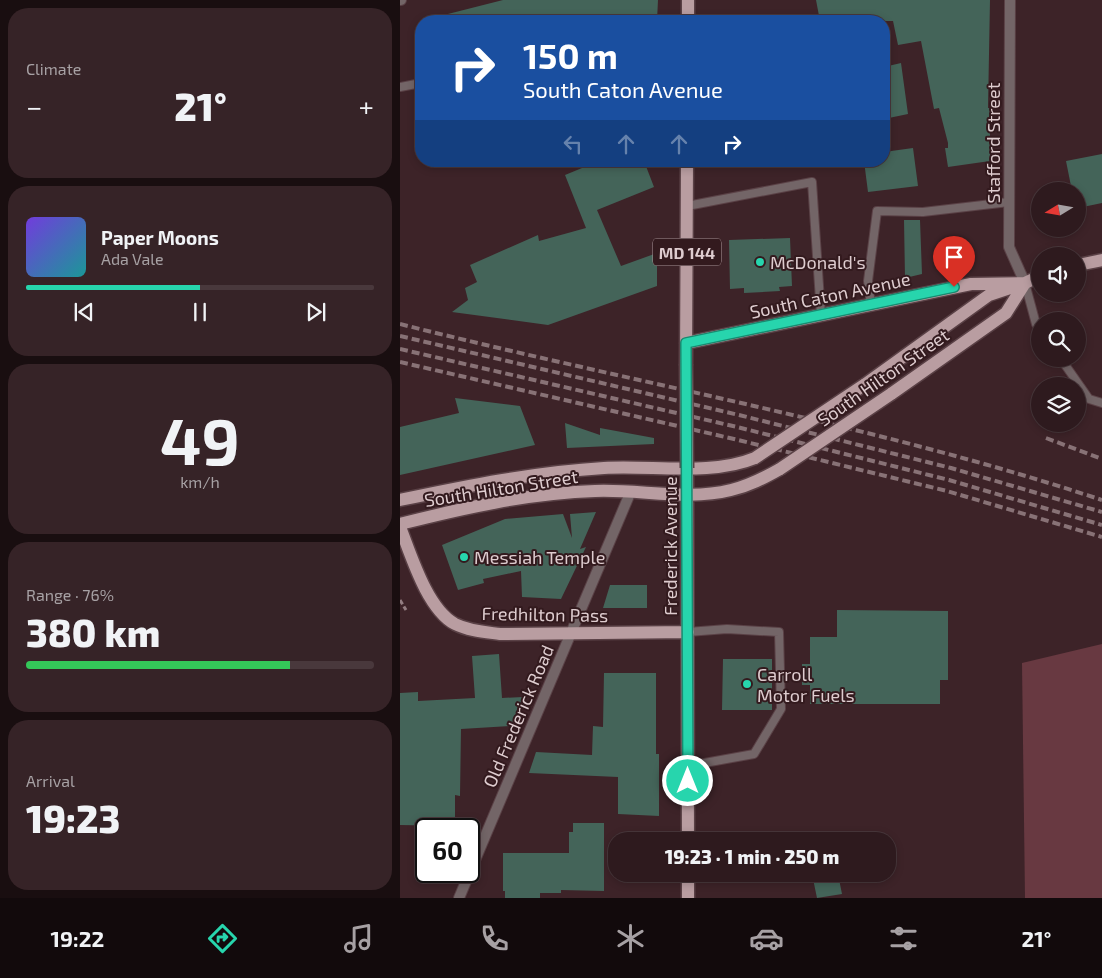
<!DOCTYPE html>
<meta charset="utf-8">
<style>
body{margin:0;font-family:"Exo 2",sans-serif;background:#362327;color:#f1f3f6;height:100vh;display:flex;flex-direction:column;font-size:19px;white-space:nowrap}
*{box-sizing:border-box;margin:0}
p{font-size:16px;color:#a7a1a4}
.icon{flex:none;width:28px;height:28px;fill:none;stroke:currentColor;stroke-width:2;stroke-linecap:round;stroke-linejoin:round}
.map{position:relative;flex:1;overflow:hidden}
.sheet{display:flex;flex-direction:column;gap:8px;padding:8px;background:#190e10;width:400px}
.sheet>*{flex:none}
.hud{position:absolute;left:15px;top:15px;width:475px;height:152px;border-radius:20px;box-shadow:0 2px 8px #0003,0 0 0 1px #49383c;background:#1a4fa0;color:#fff;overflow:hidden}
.needle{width:32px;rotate:259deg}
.tools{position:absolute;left:631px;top:182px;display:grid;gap:10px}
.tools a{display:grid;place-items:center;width:55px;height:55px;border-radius:50%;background:#2e1a1e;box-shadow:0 2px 8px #0003,0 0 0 1px #49383c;font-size:25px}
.speed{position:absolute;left:15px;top:818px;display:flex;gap:10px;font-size:25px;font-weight:700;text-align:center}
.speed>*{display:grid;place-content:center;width:65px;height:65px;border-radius:50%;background:#2e1a1e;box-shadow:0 2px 8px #0003,0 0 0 1px #49383c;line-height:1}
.speed .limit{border:2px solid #111;border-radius:8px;background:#fff;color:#111}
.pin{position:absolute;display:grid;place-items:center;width:42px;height:42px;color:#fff;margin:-51px -21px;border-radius:50% 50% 50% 0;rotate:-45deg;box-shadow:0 0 5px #0007}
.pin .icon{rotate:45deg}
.me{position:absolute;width:55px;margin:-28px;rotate:0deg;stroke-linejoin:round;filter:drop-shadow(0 0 4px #0008)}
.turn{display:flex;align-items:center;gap:18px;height:105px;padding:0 25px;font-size:22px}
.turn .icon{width:65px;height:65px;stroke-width:2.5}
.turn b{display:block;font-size:35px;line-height:42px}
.lanes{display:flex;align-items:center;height:48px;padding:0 25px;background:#0003;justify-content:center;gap:25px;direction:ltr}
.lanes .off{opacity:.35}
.big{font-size:38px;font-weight:800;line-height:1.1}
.sheet .card{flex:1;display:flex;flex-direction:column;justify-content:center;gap:8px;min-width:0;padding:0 18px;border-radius:20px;background:#362327}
.sheet .dial{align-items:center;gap:0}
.dial b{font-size:65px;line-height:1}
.song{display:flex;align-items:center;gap:15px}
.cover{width:60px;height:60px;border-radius:8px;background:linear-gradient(135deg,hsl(260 70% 55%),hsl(180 70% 35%))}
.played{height:5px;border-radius:2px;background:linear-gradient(90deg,#27d5ad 50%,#49383c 50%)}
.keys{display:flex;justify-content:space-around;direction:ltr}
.heat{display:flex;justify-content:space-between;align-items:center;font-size:28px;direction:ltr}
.charge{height:8px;border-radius:4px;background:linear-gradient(90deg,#34c759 76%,#49383c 0)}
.trip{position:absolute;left:208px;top:832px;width:288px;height:50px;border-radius:20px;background:#2e1a1e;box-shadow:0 2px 8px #0003,0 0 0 1px #49383c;font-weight:800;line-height:50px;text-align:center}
.menu{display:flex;height:80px;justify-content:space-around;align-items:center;background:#120a0c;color:#a7a1a4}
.menu .icon{width:35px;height:35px}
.menu .selected{color:#27d5ad}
.menu b{font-size:22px;color:#f1f3f6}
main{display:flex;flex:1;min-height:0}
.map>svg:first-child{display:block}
.green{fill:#683941}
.building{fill:#446459}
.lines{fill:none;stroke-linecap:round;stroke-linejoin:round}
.lane-casing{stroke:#5a4146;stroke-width:10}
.street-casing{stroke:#5a4146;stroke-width:12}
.primary-casing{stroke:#5a4146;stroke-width:15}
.path{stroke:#937d81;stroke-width:3;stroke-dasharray:5 2.5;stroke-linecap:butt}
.lane{stroke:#736567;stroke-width:8}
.street{stroke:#736567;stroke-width:10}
.primary{stroke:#b99da1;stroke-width:12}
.rail{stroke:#887276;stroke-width:4;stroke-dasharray:8 4;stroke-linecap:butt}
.primary-bridge-casing{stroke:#5a4146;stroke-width:15;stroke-linecap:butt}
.primary-bridge{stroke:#b99da1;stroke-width:12}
.route-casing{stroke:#198a70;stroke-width:12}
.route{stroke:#27d5ad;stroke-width:9}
.poi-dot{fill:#27d5ad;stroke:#331a1e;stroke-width:2}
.labels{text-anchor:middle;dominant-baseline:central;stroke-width:4;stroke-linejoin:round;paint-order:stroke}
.shield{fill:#331a1e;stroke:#ab979a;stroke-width:1}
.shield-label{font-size:16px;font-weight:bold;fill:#decccf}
.street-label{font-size:18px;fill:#decccf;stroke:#331a1e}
.poi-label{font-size:18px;fill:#decccf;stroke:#331a1e;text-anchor:start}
</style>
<main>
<section class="sheet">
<div class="card"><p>Climate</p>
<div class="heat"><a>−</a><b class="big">21°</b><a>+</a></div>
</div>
<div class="card">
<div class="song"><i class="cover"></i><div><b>Paper Moons</b><p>Ada Vale</p></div></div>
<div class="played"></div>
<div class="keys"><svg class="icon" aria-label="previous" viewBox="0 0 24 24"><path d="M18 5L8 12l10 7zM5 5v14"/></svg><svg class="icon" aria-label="pause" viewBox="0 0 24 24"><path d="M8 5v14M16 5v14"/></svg><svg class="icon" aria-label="next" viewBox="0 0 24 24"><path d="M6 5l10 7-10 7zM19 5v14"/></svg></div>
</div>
<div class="card dial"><b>49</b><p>km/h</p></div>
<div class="card"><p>Range · 76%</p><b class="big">380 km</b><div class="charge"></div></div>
<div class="card"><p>Arrival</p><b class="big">19:23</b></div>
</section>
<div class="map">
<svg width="702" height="898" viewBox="0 0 702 898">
<rect width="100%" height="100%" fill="#3d2328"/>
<path class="green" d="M702 644V898H625L622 663Z"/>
<path class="building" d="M103 0H258L257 21H41L40 16Z
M416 0H590L588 108H590V161L548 167 545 148H548V143L539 108 534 109 521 41 498 45 493 21H420Z
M501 63 508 114 484 119V67Z
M513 148 518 186 468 192 464 161H484V152Z
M702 154V203L678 208V191H672L666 161Z
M199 161H244L254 187 197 210 221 266 257 253V286L148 325 52 312 68 300 65 288 77 282 70 265 138 235 139 241 186 228 165 175Z
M504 220H520L522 274 505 278Z
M390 238 392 286 379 287 380 291 344 293V288L330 289 329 240Z
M55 398 120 406 135 445 0 475V427L59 413Z
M165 423 200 435V428L254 438V444L167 448Z
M196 512 180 549 186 547 161 599 122 597 121 571 83 579 84 583 58 590 42 545 105 519 163 514 172 538 170 514Z
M210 585H247V608H203Z
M437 610 548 611V680H540V704H410V685H402V664H410V637H437Z
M99 654 102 698 123 697 111 726 61 729 60 796 55 795V826L0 825V693L18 692V701L75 698 72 656Z
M323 659H372V710H322Z
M204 673H256V754H259V816L218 814V777L129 773 136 752 192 755 193 726 203 727Z
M173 823H204V891L161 890V893H140V898H105V891H103V853H169V832H173Z
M412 874H438L442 894 417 898Z"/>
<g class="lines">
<defs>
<path id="lane" d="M0 87 21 83
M287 206 412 182 421 315
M625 283 636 324 640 329
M471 305 468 281 477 211 523 212 609 202
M661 359 689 399 702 403
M288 632 327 629 379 632 381 709 354 754 288 766"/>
<path id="street" d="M0 0H1
M610 0 609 247 625 283
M59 898 231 491"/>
<path id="primary" d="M288 21V0
M678 265 702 260
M286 343 571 284 625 283 640 276
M286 364 287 161
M464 385 589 295 613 287
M491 394 606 313 625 283
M287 468 288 841
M0 500C67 486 135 472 204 468 251 465 312 476 355 458
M0 524C63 508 130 493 195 491 239 489 288 501 331 490 349 486 364 478 380 469
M0 527C11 555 27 609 55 624 69 631 85 632 100 634L288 632
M288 874V898"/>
</defs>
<use href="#lane" class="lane-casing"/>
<use href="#street" class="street-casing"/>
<use href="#primary" class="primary-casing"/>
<path class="path" d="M0 600 6 610"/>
<use href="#lane" class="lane"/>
<use href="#street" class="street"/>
<use href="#primary" class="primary"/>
<path class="rail" d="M0 324C233 383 473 424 702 500
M0 336 339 415 551 468 702 512
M0 349 337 427 549 480 702 525
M0 362 334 439 547 491 702 537
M646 438 702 459"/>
<defs>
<path id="primary-bridge" d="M286 364 287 468
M355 458 464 385
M380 469 491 394"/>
</defs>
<use href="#primary-bridge" class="primary-bridge-casing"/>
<use href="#primary-bridge" class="primary-bridge"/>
</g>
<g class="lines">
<defs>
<path id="route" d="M288 781 286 343 554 287"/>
</defs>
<use href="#route" class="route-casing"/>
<use href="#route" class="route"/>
</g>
<g class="poi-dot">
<circle cx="360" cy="262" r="5"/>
<circle cx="64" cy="557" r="5"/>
<circle cx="347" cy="684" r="5"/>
</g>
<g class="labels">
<rect class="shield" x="253" y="238.5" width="68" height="27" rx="4"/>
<g class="shield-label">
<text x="287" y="252">MD 144</text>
</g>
<g class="street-label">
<text transform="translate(593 143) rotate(-90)">Stafford Street</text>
<text transform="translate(430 295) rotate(-12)">South Caton Avenue</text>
<text transform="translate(483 377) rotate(-35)">South Hilton Street</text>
<text transform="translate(101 488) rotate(-9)">South Hilton Street</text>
<text transform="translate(270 546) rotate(-90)">Frederick Avenue</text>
<text transform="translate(145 614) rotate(1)">Fredhilton Pass</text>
<text transform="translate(118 716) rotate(-67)">Old Frederick Road</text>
</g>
<g class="poi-label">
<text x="370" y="262">McDonald's</text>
<text x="74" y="557">Messiah Temple</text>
<text x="357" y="674">Carroll<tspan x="357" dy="21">Motor Fuels</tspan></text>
</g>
</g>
</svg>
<div class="tools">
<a><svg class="needle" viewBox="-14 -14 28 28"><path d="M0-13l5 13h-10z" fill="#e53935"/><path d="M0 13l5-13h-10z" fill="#a7a1a4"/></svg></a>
<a><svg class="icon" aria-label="sound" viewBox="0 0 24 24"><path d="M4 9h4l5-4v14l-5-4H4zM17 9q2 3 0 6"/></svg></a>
<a><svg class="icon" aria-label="search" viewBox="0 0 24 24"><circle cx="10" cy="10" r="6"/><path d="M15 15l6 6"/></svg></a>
<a><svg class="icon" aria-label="layers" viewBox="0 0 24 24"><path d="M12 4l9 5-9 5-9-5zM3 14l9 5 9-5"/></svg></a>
</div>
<div class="speed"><div class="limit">60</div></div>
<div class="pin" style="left:554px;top:287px;background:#d93025"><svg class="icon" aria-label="arrive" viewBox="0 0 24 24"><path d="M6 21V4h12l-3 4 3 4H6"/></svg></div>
<svg class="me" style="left:288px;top:781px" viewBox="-20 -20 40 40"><circle r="17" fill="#27d5ad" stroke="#fff" stroke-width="3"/><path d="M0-11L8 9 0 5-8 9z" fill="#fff"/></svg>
<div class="trip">19:23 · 1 min · 250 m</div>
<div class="hud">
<div class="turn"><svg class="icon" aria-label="right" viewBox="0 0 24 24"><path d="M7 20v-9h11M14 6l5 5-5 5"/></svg><div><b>150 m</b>South Caton Avenue</div></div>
<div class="lanes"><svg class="icon off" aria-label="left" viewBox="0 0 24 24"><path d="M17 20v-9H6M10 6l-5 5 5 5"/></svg><svg class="icon off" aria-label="ahead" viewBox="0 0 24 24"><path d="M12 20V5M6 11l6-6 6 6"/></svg><svg class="icon off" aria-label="ahead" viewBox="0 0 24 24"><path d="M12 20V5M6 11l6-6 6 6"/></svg><svg class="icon" aria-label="right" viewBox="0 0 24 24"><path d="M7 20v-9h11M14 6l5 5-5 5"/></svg></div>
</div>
</div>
</main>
<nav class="menu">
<b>19:22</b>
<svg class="icon selected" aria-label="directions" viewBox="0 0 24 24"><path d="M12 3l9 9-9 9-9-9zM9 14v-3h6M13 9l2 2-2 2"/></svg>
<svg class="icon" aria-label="music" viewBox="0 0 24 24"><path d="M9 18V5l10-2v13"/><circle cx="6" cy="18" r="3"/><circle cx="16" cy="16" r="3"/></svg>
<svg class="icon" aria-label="phone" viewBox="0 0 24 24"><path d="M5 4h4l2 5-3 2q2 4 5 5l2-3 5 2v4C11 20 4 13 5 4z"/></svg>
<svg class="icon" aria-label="climate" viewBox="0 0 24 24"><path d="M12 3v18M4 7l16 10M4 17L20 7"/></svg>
<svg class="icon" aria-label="car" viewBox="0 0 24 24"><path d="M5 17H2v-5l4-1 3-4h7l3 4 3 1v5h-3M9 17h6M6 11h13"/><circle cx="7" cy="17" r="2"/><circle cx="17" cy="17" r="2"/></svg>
<svg class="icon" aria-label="filters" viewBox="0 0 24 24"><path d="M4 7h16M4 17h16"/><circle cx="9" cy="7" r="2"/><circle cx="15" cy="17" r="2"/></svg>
<b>21°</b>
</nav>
